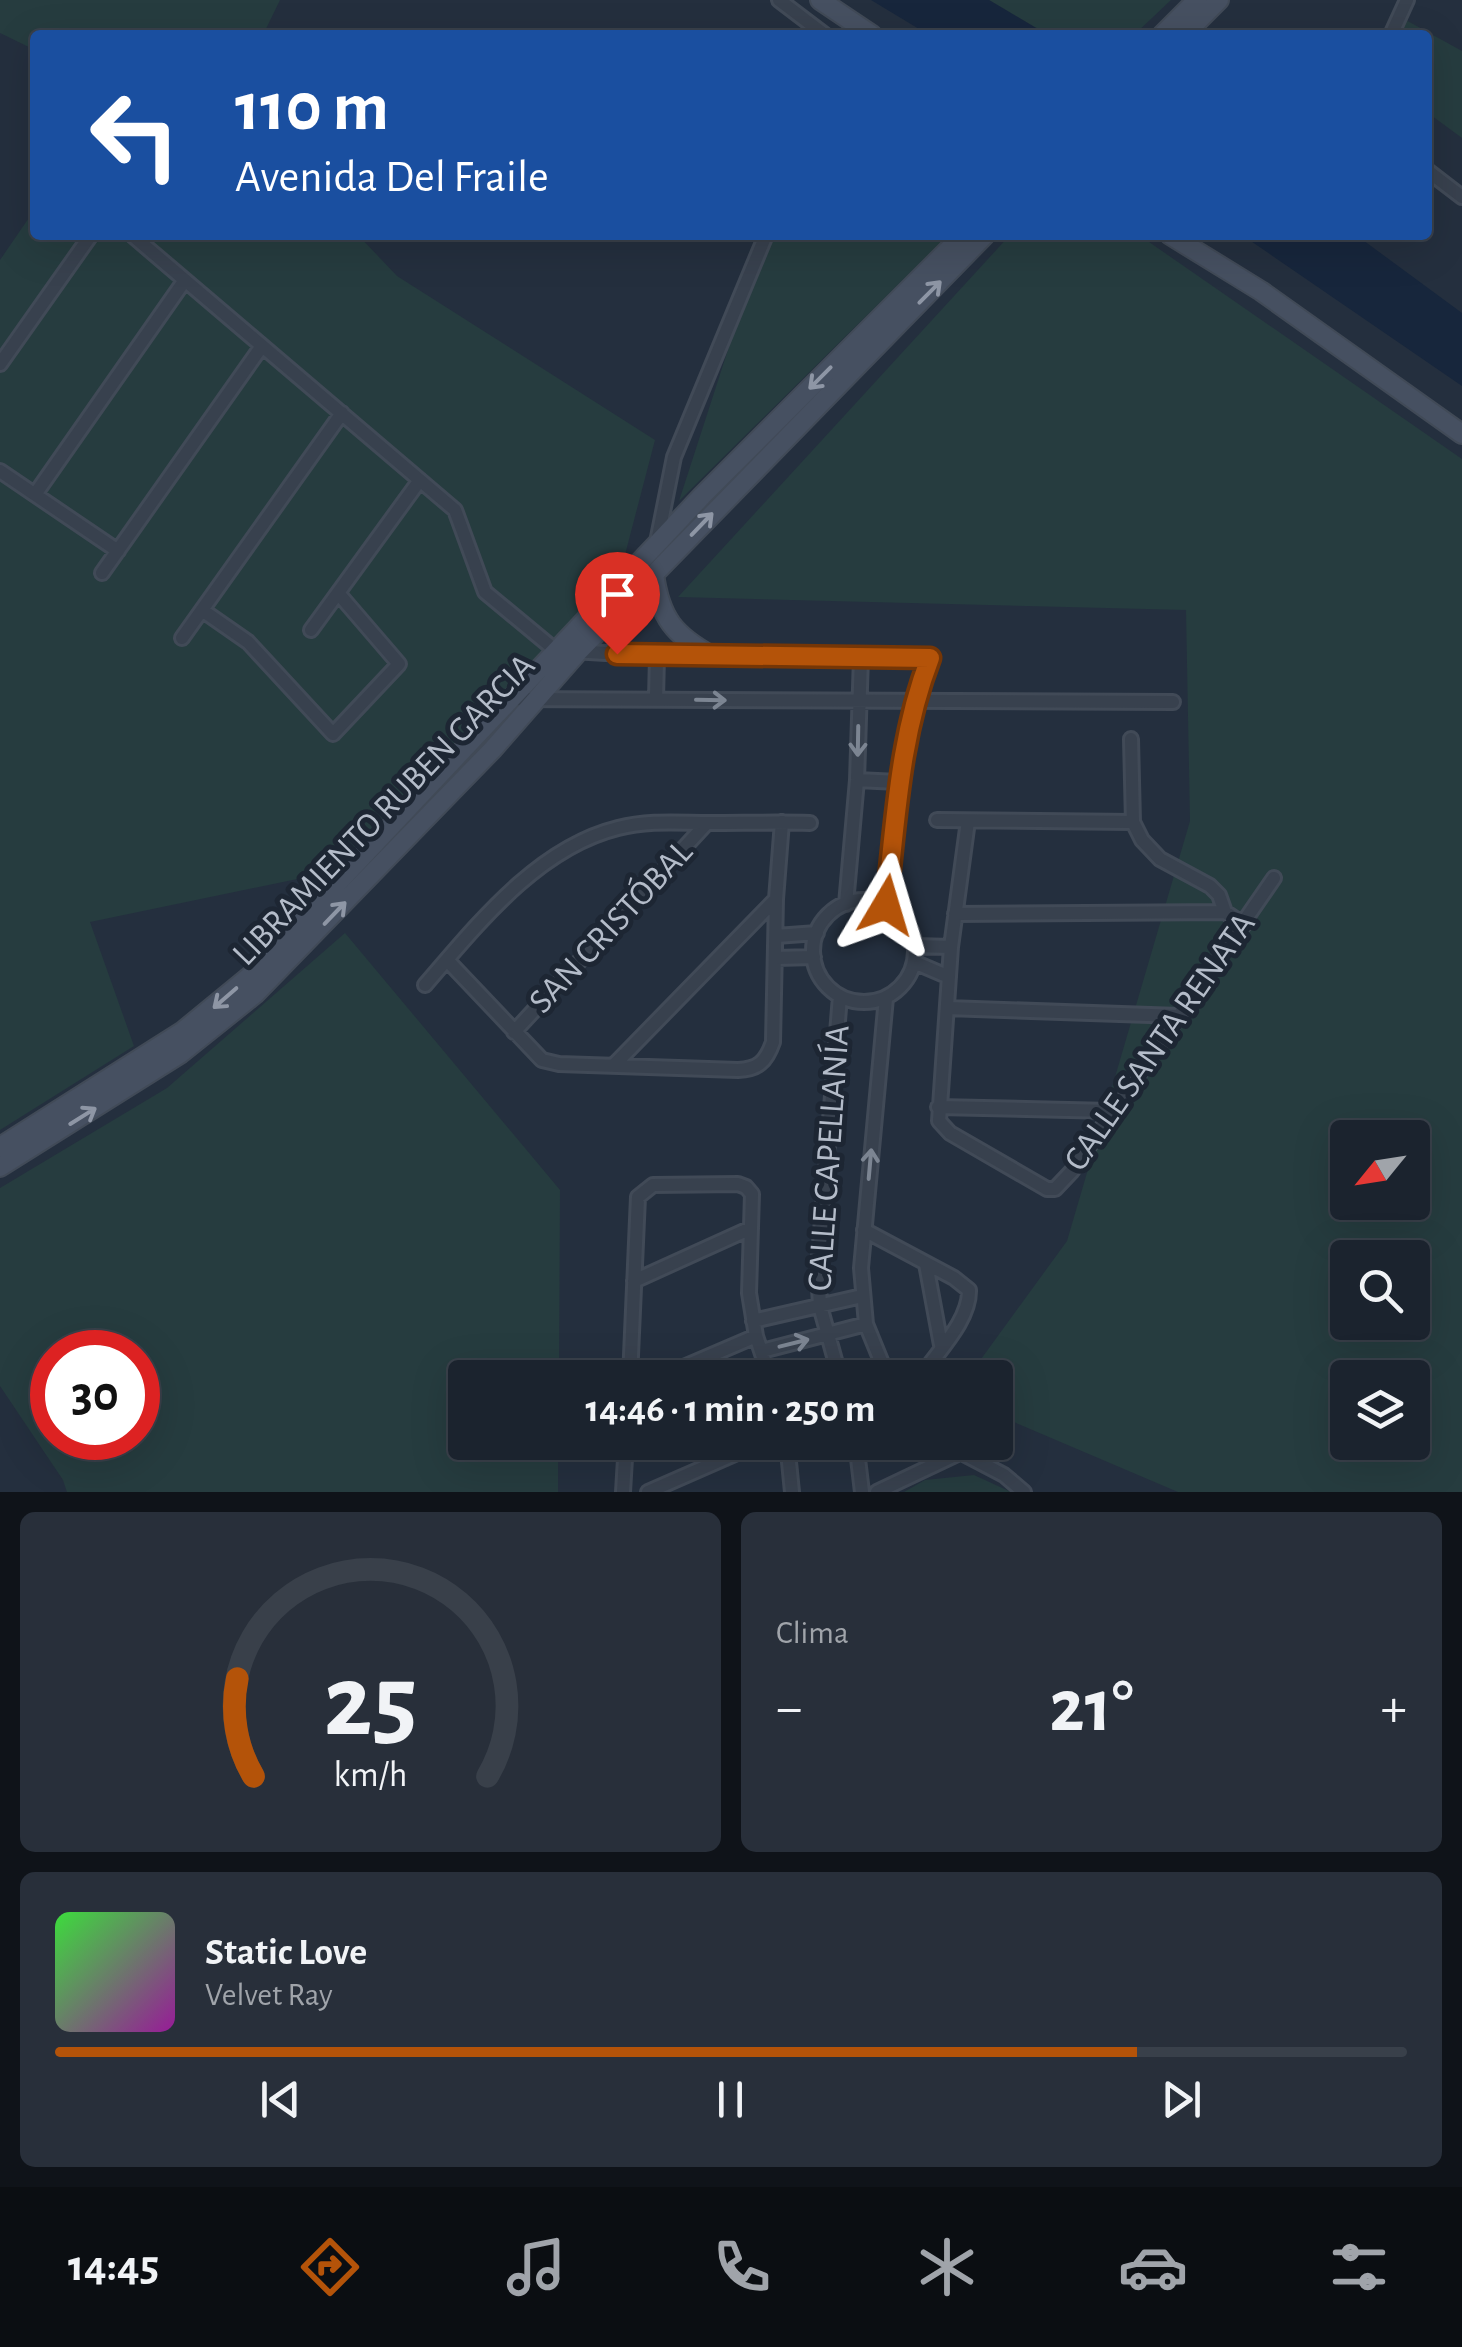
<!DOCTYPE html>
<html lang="es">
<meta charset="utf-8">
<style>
body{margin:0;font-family:"Alegreya Sans",sans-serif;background:#282f3a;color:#f1f3f6;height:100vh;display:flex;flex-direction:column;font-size:38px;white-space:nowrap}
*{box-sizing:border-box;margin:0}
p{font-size:32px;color:#a0a4aa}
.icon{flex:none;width:55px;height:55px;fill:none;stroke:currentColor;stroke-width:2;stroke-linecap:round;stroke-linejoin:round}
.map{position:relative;height:1492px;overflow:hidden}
.drawer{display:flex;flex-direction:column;gap:20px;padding:20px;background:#0f1319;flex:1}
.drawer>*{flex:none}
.guide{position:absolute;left:30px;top:30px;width:1402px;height:210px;border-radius:10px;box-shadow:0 10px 40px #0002,0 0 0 2px #39404a;background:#1a4fa0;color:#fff;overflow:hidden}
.needle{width:65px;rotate:240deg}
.fabs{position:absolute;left:1330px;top:1120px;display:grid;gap:20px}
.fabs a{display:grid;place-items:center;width:100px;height:100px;border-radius:10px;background:#1b232e;box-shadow:0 10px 40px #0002,0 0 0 2px #39404a;font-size:50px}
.speed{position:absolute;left:30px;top:1330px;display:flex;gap:20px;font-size:50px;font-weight:700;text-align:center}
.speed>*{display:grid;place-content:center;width:130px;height:130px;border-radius:50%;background:#1b232e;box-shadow:0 10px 40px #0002,0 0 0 2px #39404a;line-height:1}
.speed .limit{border:15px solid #d22;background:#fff;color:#111}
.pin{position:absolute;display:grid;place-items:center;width:85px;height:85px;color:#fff;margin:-102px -42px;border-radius:50% 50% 50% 0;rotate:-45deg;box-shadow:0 0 10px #0007}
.pin .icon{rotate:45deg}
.me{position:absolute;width:110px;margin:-55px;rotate:7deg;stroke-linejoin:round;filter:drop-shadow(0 0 8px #0008)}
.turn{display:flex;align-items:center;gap:35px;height:210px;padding:0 40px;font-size:45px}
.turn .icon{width:130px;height:130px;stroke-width:2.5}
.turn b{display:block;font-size:70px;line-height:85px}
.big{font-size:75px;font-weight:700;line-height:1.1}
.drawer .card{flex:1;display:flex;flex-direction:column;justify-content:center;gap:15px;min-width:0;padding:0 35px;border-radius:15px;background:#282f3a}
.drawer .dial{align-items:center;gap:0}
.dial svg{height:260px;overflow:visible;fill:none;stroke:#39404a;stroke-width:7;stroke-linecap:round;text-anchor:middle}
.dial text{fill:#f1f3f6;stroke:none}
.song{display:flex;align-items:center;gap:30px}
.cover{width:120px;height:120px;border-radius:15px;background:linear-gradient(135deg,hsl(120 70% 55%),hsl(300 70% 35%))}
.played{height:10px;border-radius:5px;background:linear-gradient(90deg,#b45309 80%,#39404a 80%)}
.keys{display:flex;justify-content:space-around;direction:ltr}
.heat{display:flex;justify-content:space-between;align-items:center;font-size:55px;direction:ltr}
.drawer .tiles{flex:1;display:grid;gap:20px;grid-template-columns:1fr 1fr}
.card:last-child{grid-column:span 2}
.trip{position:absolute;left:448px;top:1360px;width:565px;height:100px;border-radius:10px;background:#1b232e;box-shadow:0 10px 40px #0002,0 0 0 2px #39404a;font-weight:700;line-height:100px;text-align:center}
.menu{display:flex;height:160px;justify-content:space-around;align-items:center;background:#0b0e12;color:#a0a4aa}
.menu .icon{width:70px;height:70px}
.menu .active{color:#b45309}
.menu b{font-size:45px;color:#f1f3f6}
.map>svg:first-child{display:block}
.green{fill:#263c3f;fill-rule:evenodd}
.water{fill:#17263c}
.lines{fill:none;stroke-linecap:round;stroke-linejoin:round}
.street-casing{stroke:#414a57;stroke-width:18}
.secondary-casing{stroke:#414a57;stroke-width:22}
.street{stroke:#38414e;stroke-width:12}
.secondary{stroke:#465061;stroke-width:18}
.oneway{stroke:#8e96a5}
.oneway2{stroke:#7c8592}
.route-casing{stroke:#753606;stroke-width:25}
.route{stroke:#b45309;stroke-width:18}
.labels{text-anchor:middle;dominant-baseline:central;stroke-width:10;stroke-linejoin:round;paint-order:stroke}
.street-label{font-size:35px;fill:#b4bcc9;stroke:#1d2633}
</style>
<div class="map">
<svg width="1462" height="1492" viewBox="0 0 1462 1492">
<rect width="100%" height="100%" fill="#242f3e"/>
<path class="green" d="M0 0H280L263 35H35V50L0 33Z
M989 0H1171L1134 35H1048Z
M1404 19 1462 51V138L1428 113V35H1396Z
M35 209V235H358L397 276 655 440 621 570 331 872 90 922 134 1046 0 1130V260Z
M774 235H948L679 501 737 322Z
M1010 235H1139L1462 459V1492H1178L995 1414V1378L968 1377 1067 1241 1190 821 1186 610 678 597ZM1348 1138H1412V1202H1348ZM1348 1258H1412V1322H1348ZM1348 1378H1412V1442H1348Z
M345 933 560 1190 559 1377 465 1378V1442L558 1443V1492H67L63 1480 0 1386V1188L167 1088ZM52 1352H138V1438H52Z
M974 1475 1011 1492H904L925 1480Z"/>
<path class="water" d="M871 0H989L1048 35H929Z
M1242 235H1356L1462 313V386Z"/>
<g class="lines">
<defs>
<path id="street" d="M779 0 825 35
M1391 35 1407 0
M1428 171 1462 197
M132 235 455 510 485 592 555 650 657 656 930 657C900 738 896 820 886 905
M0 364 91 235
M0 471 118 551
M36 493 185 280
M657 542 674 457 766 235
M102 573 262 346
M202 610 248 642 333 734 399 664 338 593
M311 630 420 480
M182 638 342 413
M509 699 1173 702
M656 699 657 656
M1131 739 1133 822 1142 840 1160 859 1210 886 1219 895 1225 912 1244 925
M857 780 898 782
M937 820 1133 822
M968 821 951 947 939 1121 950 1133 1047 1189H1055L1072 1171 1274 878
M813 951a51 51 0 1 1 102 0a51 51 0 1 1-102 0Z
M846 904 857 780 861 657
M955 914 1225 912
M776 936 817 933
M915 946 951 947
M776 958 814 957
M447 960 542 1060 559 1064 738 1070C758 1069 766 1062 773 1042L776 899 782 822
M914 962 949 977
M425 985C477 925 537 848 618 828 649 820 679 823 710 823 743 823 777 822 810 823
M840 996 818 1269 820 1306 840 1378
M886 998 861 1268 866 1324 888 1378
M947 1008 1179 1016
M514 1032 707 823
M614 1065 776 899
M938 1107 1111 1111
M864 1230 954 1278 969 1290C970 1321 936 1353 920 1378
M926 1264 941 1345
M634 1281 751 1228
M753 1321 862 1296
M762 1351 866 1324
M630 1378 638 1197 653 1185 738 1184 746 1187 752 1194 749 1293 756 1336 770 1378
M658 1378 756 1336
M787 1442 792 1492
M856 1442 862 1492
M941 1442 1004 1475 1024 1492
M623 1492 626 1442
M648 1492 762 1442
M877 1492 957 1454"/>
<path id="secondary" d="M820 0 872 35
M1162 35 1197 0
M1184 35 1219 0
M1170 235 1261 291 1462 434
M654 574C660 618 674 635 712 656
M0 1147 183 1031 250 976 702 496 963 235
M0 1167 180 1054 255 994 493 749 578 652 985 235"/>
</defs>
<use href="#street" class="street-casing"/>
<use href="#secondary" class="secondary-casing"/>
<use href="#street" class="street"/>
<use href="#secondary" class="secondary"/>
</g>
<defs><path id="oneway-shaft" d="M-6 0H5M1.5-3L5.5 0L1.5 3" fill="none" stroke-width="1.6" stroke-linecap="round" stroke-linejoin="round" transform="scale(2.5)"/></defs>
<g class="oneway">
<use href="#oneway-shaft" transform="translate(930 292) rotate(-45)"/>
<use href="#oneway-shaft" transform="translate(820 378) rotate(135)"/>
<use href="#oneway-shaft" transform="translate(702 524) rotate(-46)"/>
<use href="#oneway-shaft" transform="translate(335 913) rotate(-46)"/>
<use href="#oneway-shaft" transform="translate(225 998) rotate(139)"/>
<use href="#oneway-shaft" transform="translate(83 1116) rotate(-32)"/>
</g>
<g class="oneway2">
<use href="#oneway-shaft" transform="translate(711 700) rotate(1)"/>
<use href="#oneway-shaft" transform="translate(858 741) rotate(91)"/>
<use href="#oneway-shaft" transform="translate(870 1164) rotate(-85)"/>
<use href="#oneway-shaft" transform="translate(794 1343) rotate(-14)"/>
</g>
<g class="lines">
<defs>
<path id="route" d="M617 654 930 658C899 738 896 821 886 905"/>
</defs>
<use href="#route" class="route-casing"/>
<use href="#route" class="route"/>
</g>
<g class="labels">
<g class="street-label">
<text transform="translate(384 810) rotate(-46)">LIBRAMIENTO RUBEN GARCIA</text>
<text transform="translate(611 927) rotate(-47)">SAN CRISTÓBAL</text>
<text transform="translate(1160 1042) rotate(-55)">CALLE SANTA RENATA</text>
<text transform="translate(829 1158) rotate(-86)">CALLE CAPELLANÍA</text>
</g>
</g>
</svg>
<div class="fabs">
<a><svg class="needle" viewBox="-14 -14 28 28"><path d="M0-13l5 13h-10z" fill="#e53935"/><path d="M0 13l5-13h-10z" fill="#a0a4aa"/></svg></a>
<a><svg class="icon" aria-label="search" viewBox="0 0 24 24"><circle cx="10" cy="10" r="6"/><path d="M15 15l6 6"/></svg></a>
<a><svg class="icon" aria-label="layers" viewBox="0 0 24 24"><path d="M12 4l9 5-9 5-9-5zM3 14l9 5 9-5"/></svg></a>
</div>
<div class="speed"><div class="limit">30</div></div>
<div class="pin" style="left:617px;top:654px;background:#d93025"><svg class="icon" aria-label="arrive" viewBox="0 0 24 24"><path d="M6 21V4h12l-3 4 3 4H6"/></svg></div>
<svg class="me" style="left:886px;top:905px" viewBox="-20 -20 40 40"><path d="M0-17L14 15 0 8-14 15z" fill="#b45309" stroke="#fff" stroke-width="4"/></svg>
<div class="trip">14:46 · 1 min · 250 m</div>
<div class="guide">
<div class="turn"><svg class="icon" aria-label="left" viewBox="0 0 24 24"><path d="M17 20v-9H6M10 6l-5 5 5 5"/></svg><div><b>110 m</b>Avenida Del Fraile</div></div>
</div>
</div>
<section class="drawer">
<div class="tiles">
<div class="card dial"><svg viewBox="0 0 100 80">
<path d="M14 69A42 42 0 1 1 86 69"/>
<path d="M14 69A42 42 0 0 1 9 39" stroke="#b45309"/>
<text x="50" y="56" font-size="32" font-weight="700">25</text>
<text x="50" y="72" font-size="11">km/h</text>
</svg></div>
<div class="card"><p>Clima</p>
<div class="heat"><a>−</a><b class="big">21°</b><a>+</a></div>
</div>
<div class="card">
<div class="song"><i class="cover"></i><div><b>Static Love</b><p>Velvet Ray</p></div></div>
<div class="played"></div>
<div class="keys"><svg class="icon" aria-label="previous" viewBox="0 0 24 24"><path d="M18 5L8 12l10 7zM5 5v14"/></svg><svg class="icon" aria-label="pause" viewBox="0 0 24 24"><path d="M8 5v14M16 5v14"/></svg><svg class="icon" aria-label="next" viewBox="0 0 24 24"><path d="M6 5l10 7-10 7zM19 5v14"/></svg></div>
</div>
</div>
</section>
<nav class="menu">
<b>14:45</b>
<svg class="icon active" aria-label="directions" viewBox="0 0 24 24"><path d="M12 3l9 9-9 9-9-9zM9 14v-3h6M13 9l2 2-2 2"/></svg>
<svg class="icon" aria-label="music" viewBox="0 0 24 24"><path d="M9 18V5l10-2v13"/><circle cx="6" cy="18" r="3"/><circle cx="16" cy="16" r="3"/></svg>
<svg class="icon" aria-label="phone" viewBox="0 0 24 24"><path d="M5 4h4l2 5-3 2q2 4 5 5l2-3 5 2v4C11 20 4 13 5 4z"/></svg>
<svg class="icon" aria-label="climate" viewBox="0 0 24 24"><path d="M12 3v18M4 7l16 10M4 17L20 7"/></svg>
<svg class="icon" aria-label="car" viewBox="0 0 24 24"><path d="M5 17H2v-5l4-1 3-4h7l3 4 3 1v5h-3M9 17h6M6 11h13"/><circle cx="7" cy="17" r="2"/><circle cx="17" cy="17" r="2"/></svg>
<svg class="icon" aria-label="filters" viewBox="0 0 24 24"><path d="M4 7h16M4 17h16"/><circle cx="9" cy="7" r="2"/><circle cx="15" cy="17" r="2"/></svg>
</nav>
